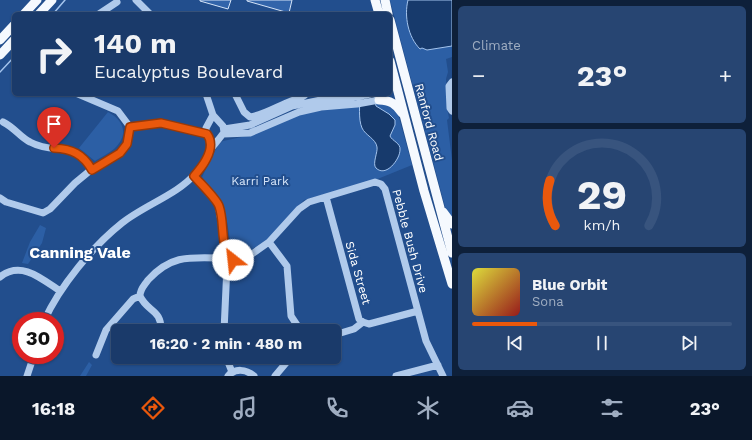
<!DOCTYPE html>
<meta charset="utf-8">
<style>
body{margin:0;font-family:"Work Sans",sans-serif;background:#274572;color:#f1f3f6;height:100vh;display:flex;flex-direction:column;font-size:15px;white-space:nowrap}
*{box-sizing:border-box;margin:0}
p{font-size:13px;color:#9fadc1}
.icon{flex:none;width:22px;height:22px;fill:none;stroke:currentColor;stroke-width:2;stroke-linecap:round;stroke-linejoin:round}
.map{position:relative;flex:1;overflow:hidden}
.side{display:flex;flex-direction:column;gap:6px;padding:6px;background:#0e203a;width:300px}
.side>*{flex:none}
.guide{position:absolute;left:12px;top:12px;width:380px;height:84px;border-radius:6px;box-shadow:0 1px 3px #0004,0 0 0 1px #38547e;background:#1a3a6a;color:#f1f3f6;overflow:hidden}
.speed{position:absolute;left:12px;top:312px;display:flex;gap:8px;font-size:20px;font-weight:700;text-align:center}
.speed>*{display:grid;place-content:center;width:52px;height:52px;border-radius:50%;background:#1a3a6a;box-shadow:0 1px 3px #0004,0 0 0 1px #38547e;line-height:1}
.speed .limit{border:6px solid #d22;background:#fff;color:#111}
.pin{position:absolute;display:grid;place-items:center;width:34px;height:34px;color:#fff;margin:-41px -17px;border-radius:50% 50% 50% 0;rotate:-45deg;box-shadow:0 0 4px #0007}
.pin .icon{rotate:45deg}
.me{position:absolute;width:44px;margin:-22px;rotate:331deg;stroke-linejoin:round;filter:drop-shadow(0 0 3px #0008)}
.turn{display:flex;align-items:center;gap:14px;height:84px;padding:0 16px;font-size:18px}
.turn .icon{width:52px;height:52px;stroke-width:2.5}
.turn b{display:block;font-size:28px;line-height:34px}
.big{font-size:30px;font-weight:700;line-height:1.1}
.side .widget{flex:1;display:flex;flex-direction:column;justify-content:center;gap:6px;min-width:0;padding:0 14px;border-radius:6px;background:#274572}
.side .dial{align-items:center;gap:0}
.dial svg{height:104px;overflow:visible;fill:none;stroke:#38547e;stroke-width:7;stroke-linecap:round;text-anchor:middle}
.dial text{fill:#f1f3f6;stroke:none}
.song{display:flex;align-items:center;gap:12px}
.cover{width:48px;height:48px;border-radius:6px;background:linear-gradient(135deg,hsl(60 70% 55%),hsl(0 70% 35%))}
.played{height:4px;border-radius:2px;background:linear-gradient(90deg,#ea580c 25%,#38547e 25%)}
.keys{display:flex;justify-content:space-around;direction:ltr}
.heat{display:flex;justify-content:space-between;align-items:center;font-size:22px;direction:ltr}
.trip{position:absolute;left:111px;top:324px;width:230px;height:40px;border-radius:6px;background:#1a3a6a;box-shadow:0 1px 3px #0004,0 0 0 1px #38547e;font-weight:700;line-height:40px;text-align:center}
.tab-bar{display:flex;height:64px;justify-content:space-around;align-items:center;background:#0a172a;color:#9fadc1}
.tab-bar .icon{width:28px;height:28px}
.tab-bar .on{color:#ea580c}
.tab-bar b{font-size:18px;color:#f1f3f6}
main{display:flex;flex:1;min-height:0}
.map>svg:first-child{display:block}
.green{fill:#2c5fa5}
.water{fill:#173a6c;stroke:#a4c4ed}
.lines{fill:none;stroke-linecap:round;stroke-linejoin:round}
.stream{stroke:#a4c4ed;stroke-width:1.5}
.building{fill:#3264aa;stroke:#d5e4f8}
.minor{stroke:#b0caeb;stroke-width:7}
.major{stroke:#f5f9fe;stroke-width:9}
.route-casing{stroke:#983908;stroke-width:10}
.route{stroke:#ea580c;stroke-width:7}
.labels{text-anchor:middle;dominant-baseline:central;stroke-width:4;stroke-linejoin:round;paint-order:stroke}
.street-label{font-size:12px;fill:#fff;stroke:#224e8d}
.park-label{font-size:12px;fill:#d5e4f8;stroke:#224e8d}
.district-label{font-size:16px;font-weight:bold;fill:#fff;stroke:#224e8d}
</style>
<main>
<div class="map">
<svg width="452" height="376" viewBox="0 0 452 376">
<rect width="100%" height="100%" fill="#224e8d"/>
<path class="green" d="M390 0H452V57L446 59 448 72 446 79 447 108 449 118 447 120 452 160V222L447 214Z
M370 103 390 105 398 114 412 165 375 180 304 200 267 240 244 254 234 253C229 244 229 228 226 217 221 202 211 190 202 177L218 145 223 141 251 135 296 114Z
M108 112C123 120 129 133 116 147 110 153 101 157 95 161L79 148Z
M40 225 46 228 42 243 28 264 22 263 30 242Z
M89 362 92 365 86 376H80Z"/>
<path class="water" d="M408 0H452V46L427 50 422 48 420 49C408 37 404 16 408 0Z
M360 94H374L376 106 389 114 395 120V125L390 136C392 141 401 143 400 150 400 159 386 178 376 168 372 164 378 152 377 147 376 139 365 135 362 128 358 119 360 104 360 94Z"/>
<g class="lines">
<path class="stream" d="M53 14 65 0
M0 72 14 57"/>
</g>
<path class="building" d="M200 0H231L228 9 200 1Z
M247 0H292L289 13 247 1Z"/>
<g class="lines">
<path class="minor" d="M136 0 150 14
M99 14 117 2
M452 82 449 86 450 108 452 111
M235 94 244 112 250 117C261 116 280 105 291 101 297 99 302 98 306 94
M3 122C15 128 20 137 30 142 56 156 73 139 92 169
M130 127 161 123 207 134
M224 129 250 125 292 106 321 100 356 97 370 94
M223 134 250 133 299 112 321 107 357 104 379 100
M210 150 209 137 206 131V128L213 115
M194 176 218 204 226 250
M326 197 359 319 363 322 369 324 418 311
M0 198 6 202 43 213 50 209 75 183 92 169 120 153 127 144 130 127 118 111 78 94
M269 242 287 266 291 316 301 331
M217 258a8 8 0 1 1 16 0a8 8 0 1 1-16 0Z
M233 260 244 258 252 254 269 242 299 209 309 202 375 182 381 184 385 189 426 341 443 376
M0 277C21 260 42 279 60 291
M44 321C60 286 92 247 122 223 143 206 178 194 195 174 203 167 206 157 211 149 215 143 222 136 224 132L223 126 213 115 206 94
M161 331C162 309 147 312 140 296 140 289 144 286 148 280 170 256 187 257 218 258
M224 331 227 266
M334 335 354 329 363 322
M96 355 106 330 133 299 140 296
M226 357 232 372
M27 376 34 355
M228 376C235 368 246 369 254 376
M275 376 291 357
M396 376 438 365"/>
<path class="major" d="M375 0 379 14
M385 0 388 14
M24 14 37 0
M39 14 52 0
M390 20 452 253
M0 40 14 25
M0 55 14 40
M390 61 424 191 452 284
M379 100C390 100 396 104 402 113
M443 212 452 224"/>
</g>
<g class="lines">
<defs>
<path id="route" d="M54 148C72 149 83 154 92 170L120 153 127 144 130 127 161 123 207 134C217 148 203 166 194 176 200 183 216 198 219 206 224 220 221 236 226 250 231 251 233 254 233 260"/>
</defs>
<use href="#route" class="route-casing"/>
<use href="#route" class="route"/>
</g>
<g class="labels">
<g class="street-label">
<text transform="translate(429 122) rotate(75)">Ranford Road</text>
<text transform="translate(410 241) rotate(75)">Pebble Bush Drive</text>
<text transform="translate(358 273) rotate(74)">Sida Street</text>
</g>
<g class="park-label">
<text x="260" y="181">Karri Park</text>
</g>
<g class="district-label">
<text x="80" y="252">Canning Vale</text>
</g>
</g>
</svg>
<div class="speed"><div class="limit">30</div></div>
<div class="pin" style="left:54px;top:148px;background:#d93025"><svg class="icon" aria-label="arrive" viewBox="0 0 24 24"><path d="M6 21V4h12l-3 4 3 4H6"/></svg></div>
<svg class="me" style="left:233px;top:260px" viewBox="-20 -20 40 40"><circle r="19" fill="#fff"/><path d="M0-13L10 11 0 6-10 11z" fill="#ea580c"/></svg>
<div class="trip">16:20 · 2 min · 480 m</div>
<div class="guide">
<div class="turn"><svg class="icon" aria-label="right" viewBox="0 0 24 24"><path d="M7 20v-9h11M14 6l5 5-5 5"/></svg><div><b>140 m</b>Eucalyptus Boulevard</div></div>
</div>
</div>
<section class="side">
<div class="widget"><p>Climate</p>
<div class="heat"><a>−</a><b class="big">23°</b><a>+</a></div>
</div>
<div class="widget dial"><svg viewBox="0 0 100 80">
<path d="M14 69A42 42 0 1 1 86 69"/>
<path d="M14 69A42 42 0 0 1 10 34" stroke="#ea580c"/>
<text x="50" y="56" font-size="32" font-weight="700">29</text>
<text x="50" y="72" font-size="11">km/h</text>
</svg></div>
<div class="widget">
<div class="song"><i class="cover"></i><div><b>Blue Orbit</b><p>Sona</p></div></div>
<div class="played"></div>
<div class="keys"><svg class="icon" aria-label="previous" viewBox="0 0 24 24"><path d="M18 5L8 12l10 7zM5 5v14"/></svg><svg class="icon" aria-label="pause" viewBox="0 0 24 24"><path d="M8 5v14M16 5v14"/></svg><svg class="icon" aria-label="next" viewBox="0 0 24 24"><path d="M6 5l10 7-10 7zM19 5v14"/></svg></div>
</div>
</section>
</main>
<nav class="tab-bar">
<b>16:18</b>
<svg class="icon on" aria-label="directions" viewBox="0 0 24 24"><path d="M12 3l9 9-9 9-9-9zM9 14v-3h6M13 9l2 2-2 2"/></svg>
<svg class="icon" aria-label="music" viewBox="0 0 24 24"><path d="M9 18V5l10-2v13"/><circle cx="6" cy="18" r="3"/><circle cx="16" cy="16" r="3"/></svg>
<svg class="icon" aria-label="phone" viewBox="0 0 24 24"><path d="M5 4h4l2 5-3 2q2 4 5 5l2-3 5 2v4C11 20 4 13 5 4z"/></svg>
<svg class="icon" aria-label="climate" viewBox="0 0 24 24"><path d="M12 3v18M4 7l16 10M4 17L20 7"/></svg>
<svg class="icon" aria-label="car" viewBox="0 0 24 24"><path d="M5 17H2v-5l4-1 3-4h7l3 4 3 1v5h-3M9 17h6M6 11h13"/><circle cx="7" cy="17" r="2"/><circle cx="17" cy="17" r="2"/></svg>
<svg class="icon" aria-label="filters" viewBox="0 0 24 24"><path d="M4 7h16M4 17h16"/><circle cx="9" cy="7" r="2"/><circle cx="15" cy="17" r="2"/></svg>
<b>23°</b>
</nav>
